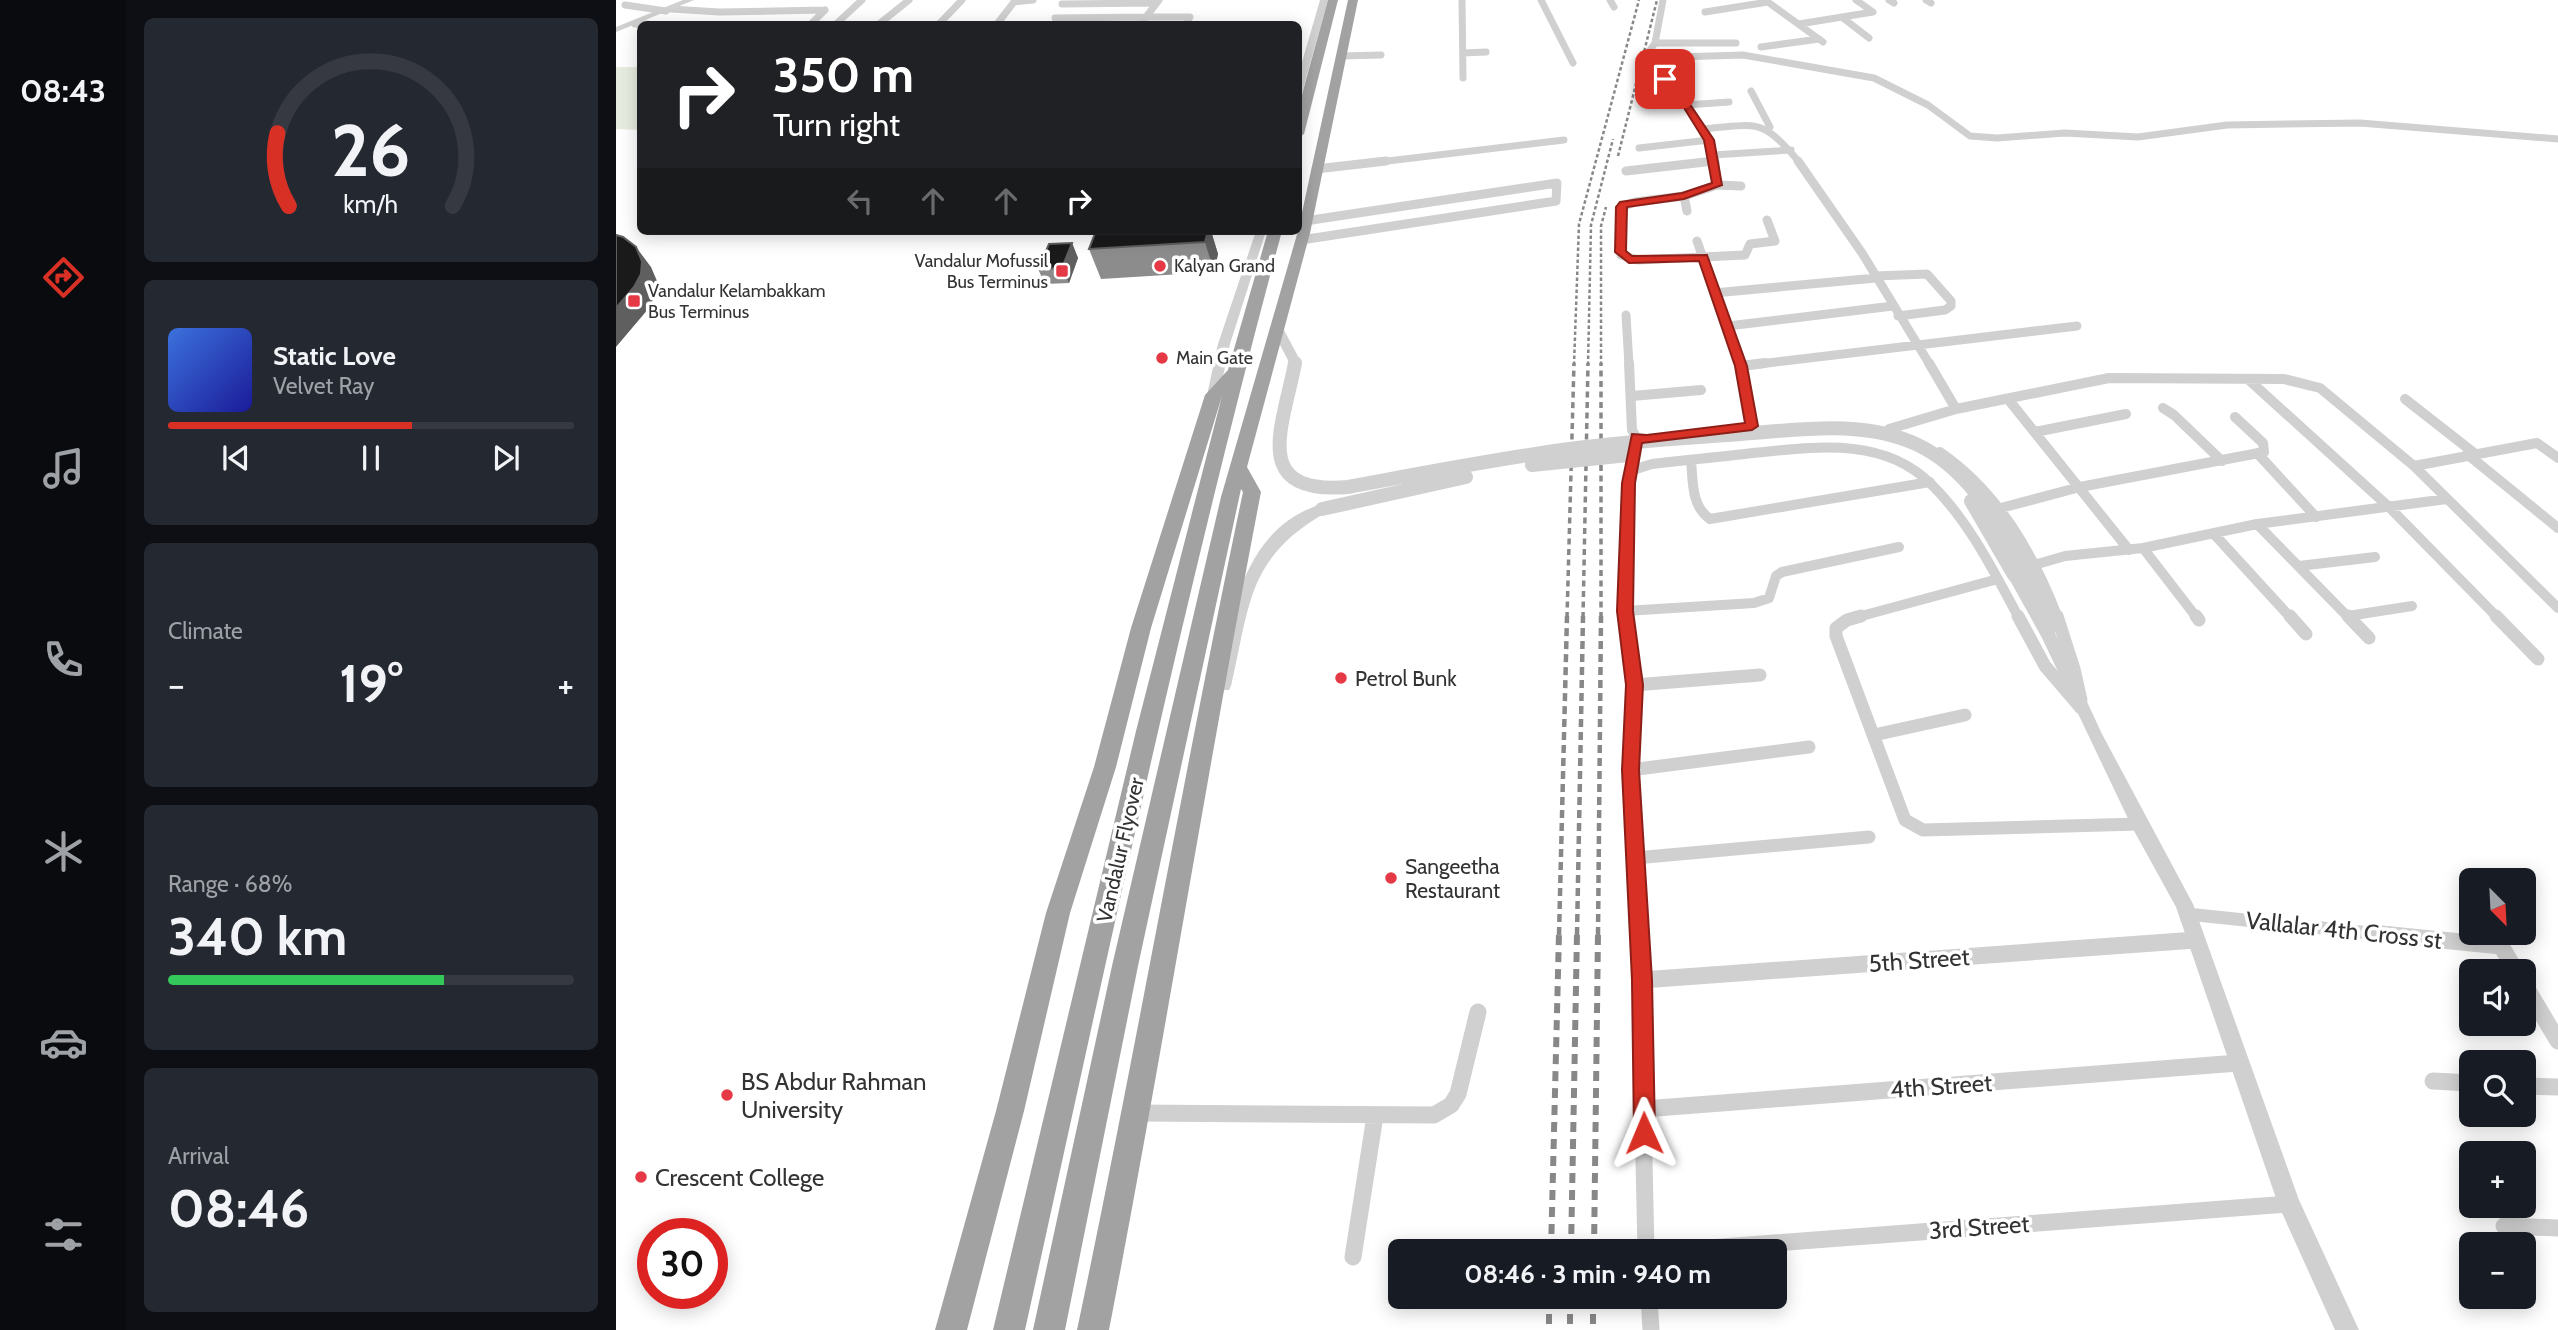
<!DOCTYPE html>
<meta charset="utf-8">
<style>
body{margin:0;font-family:Cabin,sans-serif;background:#242831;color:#f1f3f6;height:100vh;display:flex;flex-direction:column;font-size:26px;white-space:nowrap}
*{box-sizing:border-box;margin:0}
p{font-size:23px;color:#9ea1a6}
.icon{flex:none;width:38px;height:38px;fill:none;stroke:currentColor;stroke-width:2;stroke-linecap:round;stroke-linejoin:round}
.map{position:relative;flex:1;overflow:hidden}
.panel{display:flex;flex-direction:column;gap:18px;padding:18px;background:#0d0f14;width:490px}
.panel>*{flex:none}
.guide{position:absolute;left:21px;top:21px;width:665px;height:214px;border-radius:10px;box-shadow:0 4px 18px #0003;background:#202124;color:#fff;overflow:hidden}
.needle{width:46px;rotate:156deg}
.buttons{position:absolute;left:1843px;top:868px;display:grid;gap:14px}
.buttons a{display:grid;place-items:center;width:77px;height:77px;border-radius:10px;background:#171b24;box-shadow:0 4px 18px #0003;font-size:35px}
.speed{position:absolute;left:21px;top:1218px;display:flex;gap:14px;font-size:35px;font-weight:700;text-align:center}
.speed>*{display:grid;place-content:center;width:91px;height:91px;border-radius:50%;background:#171b24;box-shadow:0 4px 18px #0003;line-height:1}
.speed .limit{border:10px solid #d22;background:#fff;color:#111}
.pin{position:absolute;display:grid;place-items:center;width:60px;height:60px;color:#fff;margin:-30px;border-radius:14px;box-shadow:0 4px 10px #0006}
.me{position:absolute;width:77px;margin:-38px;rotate:359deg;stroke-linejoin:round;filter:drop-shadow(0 0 5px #0008)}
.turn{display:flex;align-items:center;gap:24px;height:147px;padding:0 21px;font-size:32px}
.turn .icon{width:91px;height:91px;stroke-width:2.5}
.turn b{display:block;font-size:49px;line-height:60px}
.lanes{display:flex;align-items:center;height:66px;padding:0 21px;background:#0003;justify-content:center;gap:35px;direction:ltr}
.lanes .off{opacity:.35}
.big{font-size:52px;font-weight:700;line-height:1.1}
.panel .card{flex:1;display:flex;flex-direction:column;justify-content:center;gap:10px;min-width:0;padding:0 24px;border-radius:10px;background:#242831}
.panel .dial{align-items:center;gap:0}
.dial svg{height:182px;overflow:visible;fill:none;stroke:#363941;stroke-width:7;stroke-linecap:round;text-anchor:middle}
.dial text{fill:#f1f3f6;stroke:none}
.song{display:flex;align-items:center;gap:21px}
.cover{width:84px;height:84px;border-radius:10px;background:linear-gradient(135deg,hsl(220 70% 55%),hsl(240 70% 35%))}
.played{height:7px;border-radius:4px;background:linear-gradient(90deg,#d93025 60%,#363941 60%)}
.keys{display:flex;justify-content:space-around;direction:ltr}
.heat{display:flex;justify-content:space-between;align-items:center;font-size:38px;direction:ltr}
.charge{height:10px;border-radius:5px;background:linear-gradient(90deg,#34c759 68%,#363941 0)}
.trip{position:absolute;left:772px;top:1239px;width:399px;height:70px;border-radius:10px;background:#171b24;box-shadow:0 4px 18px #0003;font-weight:700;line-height:70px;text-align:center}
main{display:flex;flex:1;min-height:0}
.dock{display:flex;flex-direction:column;width:126px;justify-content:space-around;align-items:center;background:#090b0e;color:#9ea1a6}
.dock .icon{width:49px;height:49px}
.dock .on{color:#d93025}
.dock b{font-size:32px;color:#f1f3f6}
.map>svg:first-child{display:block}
.green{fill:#e6ecdf}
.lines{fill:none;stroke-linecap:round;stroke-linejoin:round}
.minor-far4{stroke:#d0d0d0;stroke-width:7}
.minor-far3{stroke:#d0d0d0;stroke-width:9}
.minor-far2{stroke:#d0d0d0;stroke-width:10}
.minor-far1{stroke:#d0d0d0;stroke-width:13}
.minor{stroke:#d0d0d0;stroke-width:17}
.tertiary{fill:#d0d0d0;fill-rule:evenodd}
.trunk{fill:#a2a2a2;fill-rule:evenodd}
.rail-far3{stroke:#888;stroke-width:2.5;stroke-dasharray:3.5 2.5;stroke-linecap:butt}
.rail-far2{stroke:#888;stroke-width:3.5;stroke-dasharray:6 4.5;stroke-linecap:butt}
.rail-far1{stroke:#888;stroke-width:4.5;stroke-dasharray:8 5;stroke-linecap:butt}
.rail{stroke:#888;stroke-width:6;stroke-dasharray:10 7;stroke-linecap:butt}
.tertiary-bridge-far1{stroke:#d0d0d0;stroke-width:10}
.tertiary-bridge{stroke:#d0d0d0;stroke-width:14}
.wall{fill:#8c8c8c}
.shaded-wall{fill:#5f5f5f}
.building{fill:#1a1a1a;stroke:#5f5f5f;stroke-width:2}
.route{fill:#d93025;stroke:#8d1f18;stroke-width:2}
.poi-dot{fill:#e63946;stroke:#fff;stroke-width:2.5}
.labels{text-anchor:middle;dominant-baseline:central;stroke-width:7;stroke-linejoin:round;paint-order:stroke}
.far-poi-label{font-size:18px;fill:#333;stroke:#fff;text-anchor:start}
.poi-label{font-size:21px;fill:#333;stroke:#fff;text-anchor:start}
.street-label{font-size:21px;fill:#333;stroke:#fff}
.near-street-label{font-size:24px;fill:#333;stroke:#fff}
.near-poi-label{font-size:24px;fill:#333;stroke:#fff;text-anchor:start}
</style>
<main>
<nav class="dock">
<b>08:43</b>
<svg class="icon on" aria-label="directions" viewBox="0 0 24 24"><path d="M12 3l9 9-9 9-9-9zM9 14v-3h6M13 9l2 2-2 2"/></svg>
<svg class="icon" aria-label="music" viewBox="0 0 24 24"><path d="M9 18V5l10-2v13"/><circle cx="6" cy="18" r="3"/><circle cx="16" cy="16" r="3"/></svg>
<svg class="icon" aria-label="phone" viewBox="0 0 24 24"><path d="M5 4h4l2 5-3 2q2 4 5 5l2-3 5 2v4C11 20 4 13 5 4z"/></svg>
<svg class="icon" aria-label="climate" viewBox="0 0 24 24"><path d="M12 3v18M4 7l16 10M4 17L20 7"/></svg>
<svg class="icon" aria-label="car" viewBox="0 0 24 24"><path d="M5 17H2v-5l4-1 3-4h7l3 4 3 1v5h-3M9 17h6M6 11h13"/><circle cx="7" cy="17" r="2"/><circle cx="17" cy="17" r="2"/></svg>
<svg class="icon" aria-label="filters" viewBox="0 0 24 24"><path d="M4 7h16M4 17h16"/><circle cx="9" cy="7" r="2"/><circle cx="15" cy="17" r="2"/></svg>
</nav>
<section class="panel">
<div class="card dial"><svg viewBox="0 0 100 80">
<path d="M14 69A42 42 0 1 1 86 69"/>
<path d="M14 69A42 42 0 0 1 9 37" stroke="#d93025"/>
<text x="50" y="56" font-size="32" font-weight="700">26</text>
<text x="50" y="72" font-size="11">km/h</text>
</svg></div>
<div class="card">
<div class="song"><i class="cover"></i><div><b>Static Love</b><p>Velvet Ray</p></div></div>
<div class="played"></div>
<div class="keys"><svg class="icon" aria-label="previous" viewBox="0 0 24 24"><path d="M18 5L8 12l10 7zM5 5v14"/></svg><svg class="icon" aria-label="pause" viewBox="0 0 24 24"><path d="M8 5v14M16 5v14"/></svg><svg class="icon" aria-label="next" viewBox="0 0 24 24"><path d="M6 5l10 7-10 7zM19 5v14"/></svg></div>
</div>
<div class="card"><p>Climate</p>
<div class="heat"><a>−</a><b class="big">19°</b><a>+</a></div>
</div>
<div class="card"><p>Range · 68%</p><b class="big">340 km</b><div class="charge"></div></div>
<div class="card"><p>Arrival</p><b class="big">08:46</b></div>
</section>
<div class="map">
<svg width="1942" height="1330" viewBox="0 0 1942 1330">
<rect width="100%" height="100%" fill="#fff"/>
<path class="green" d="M0 67H24V130L0 129Z"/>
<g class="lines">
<path class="minor-far4" d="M846 0 847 78
M925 0 957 63
M994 0 998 7
M1047 0 1039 43 1030 56 1026 70C1061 84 1066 98 1085 129 1143 125 1144 116 1184 163
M1149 0 1207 42
M1273 0 1278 3
M1310 0 1315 3
M446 4 540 3
M9 5 50 11
M55 9 103 12 209 10
M1089 12 1152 2
M439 18 530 17 543 0
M1227 18 1253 38
M526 22 530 17H574L570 24
M19 24H32
M195 24 209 10
M220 24 246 0
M263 24 293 0
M323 24 346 0
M381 24 398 2 417 0
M1183 24 1257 12 1240 0
M1039 43H1120
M1145 47 1203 39
M847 53 870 52
M726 56 765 55
M1029 58 1127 55 1258 78 1312 105 1354 136 1381 138 1449 133 1522 137 1611 125 1744 123 1942 139
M1135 91 1154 127
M1070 105 1113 102
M1085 129 1099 163
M1023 148 1093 140
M1097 155 1175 150
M755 163 948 140
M1084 163 1098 161"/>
<path class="minor-far3" d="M1182 161 1246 253 1314 365
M700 169 770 161
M1010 171 1098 161
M1101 185 1125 186
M1068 196 1019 202 1005 207V255L1022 260 1129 255 1134 244 1159 241 1151 220
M1071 211 1068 196 1101 185 1099 161
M685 240 940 201 941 183 689 221
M1081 241 1125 365
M1259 276 1311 274 1335 301V306L1329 310 1282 316
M1098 293 1260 278
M1010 315 1013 365
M1112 326 1277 306
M1135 365 1461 326"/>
<path class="minor-far2" d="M1013 363 1016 430 1020 437 1032 440
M1124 363 1136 426
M1313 363 1340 409
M1125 366 1149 363
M1633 380 1774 508 1882 618
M1016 396 1085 390
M1392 399 1513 550
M1789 399 1858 453
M1547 408 1558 415 1606 461
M1273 429 1340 409 1493 378 1668 379 1704 388 1798 466 1921 443 1942 458
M1419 432 1510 414
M1324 452C1382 492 1417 553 1442 618
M1642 454 1700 517
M1851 454 1942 528
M1075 460C1077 481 1075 506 1094 519L1314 482
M1798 466 1942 608
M1385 508 1464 487 1648 452 1647 443 1619 417
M1641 524 1733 618
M1598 534 1675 618
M1527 548 1581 618
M1418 565 1449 556 1527 548 1641 524 1831 499
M1683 566 1759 557
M1009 611 1138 603 1153 598 1160 576 1166 572 1283 547
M1732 616 1796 606
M1010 618 1012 483 1017 470 1036 464C1070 460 1104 457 1137 453 1198 447 1267 436 1315 484 1353 521 1378 572 1403 618
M1238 618 1382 579"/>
<path class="minor-far1" d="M1010 616 1018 685 1014 770 1023 935
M1245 616 1231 620 1220 628V636L1289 820 1307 830 1523 824
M1402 616 1429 666 1465 708
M1441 616 1458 669 1465 700
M1580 616 1583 620
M1674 616 1690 634
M1732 616 1753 638
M1880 616 1922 659
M1018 685 1144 675
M1258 735 1349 715
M1014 770 1193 747
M1019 858 1253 837
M1571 914 1774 935"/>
<path class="minor" d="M1023 933 1030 1251
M1756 933 1885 946 1900 971
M1026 980 1580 940
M1908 984 1942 1041
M1817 1081 1855 1083
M1908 1086 1942 1087
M1028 1109 1622 1063
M521 1113 818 1115 835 1105 842 1094 862 1012
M1888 1226 1942 1228
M1054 1251 1673 1204
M737 1257 759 1116
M1033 1297 1035 1330"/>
<path class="tertiary" d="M67 0H78L0 32V27Z
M704 0H712L686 93 682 96V76Z
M640 231H650L614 344 603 395 597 399 593 398 591 395 602 344Z
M662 326 668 330 685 362 683 365H675L673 362 656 330Z
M706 504 713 509 711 512C631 557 634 604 615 686L613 690H601L599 686C615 618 626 528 706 504Z
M1411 566 1416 567 1445 624 1439 633 1486 734 1577 904 1683 1200 1743 1330H1719L1662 1204 1560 907 1517 829 1426 638 1391 575 1398 570 1403 571 1407 578 1404 571Z"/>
<path class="trunk" d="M712 0H722L688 134 682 138V109Z
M732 0H742L694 233 631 467 645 492C591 771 547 1051 493 1330H461C520 1051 568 771 627 492L625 489 522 966 449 1330H417L496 966 605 497 682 231Z
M652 231H666C568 594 490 963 409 1330H377L520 731 606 396 535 628 500 767 454 913 408 1111 351 1330H319L380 1111 430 913 478 767 515 628 589 395 612 370Z"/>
<path class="rail-far3" d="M1002 156 1041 0
M958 365 963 224 1023 0
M972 365 975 225 997 139
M985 365V226L990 207"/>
<path class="rail-far2" d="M951 618 958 363
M967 618 972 363
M985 618V363"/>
<path class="rail-far1" d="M943 935 951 616
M961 935 967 616
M982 935 985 616"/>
<path class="rail" d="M935 1251 943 933
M955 1251 961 933
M978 1251 982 933
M933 1297V1330
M954 1297V1330
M977 1297V1330"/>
<path class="tertiary-bridge-far1" d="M678 365 679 362"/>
<path class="tertiary-bridge" d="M679 363C667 427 633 495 732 487 808 473 884 458 961 448 1016 441 1070 438 1125 434 1183 430 1247 419 1302 445 1354 470 1382 524 1411 571
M916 465 1012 455
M1355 501 1398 575
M706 509 850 477"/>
</g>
<path class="wall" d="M480 231H595L602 254 598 272 485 279 473 249Z
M456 243 462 258 453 283 429 284 422 269Z"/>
<path class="shaded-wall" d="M592 231H595L602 254 598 272 589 242Z
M456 243 462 258 453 283 446 268Z
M20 247 35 267 41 281 40 294 33 308 0 347V308Z"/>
<path class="building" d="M480 231H592L589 242 473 249Z
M0 235 7 237 20 247 26 261 25 274 18 287 0 308Z
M456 243 446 268 422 269 433 244Z"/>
<path class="route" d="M1049 77 1071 100 1098 140 1106 185 1068 199 1011 207 1010 251 1016 256 1091 255 1131 366 1142 426 1136 430 1026 443 1019 483 1017 611 1027 685 1023 770 1036 980 1039 1133 1036 1140 1028 1143 1021 1140 1018 1133 1016 980 1006 770 1010 685 1001 611 1006 483 1016 434 1031 435 1129 423 1119 366 1083 261 1013 263 999 252 1000 207 1004 202 1066 193 1096 183 1088 140 1065 103 1044 79Z"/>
<g class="poi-dot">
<circle cx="544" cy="266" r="7"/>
<rect x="439" y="264" width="14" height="14" rx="3.5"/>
<rect x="11" y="294" width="14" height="14" rx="3.5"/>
<circle cx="546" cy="358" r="7"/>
<circle cx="725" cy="678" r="7"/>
<circle cx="775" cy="878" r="7"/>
<circle cx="111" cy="1095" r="7"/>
<circle cx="25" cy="1177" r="7"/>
</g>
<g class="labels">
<g class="far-poi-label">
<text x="432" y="261" text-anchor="end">Vandalur Mofussil<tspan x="432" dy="21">Bus Terminus</tspan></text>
<text x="558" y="266">Kalyan Grand</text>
<text x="32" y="291">Vandalur Kelambakkam<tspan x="32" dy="21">Bus Terminus</tspan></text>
<text x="560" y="358">Main Gate</text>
</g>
<g class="poi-label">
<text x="739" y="678">Petrol Bunk</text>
<text x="789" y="866">Sangeetha<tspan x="789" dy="24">Restaurant</tspan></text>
</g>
<g class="street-label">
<text transform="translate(504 850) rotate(-77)">Vandalur Flyover</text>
</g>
<g class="near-street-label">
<text transform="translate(1728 930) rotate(6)">Vallalar 4th Cross st</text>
<text transform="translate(1303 960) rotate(-4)">5th Street</text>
<text transform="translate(1325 1086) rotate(-4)">4th Street</text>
<text transform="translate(1363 1227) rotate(-4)">3rd Street</text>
</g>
<g class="near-poi-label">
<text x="125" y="1081">BS Abdur Rahman<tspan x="125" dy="28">University</tspan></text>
<text x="39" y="1177">Crescent College</text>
</g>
</g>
</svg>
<div class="buttons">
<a><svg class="needle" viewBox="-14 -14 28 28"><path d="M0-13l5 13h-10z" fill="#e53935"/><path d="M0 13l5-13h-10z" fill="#9ea1a6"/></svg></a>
<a><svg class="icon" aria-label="sound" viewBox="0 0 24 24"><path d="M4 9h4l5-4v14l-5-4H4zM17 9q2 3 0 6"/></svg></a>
<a><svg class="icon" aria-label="search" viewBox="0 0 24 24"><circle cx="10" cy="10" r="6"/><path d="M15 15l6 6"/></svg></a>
<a>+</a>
<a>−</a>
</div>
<div class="speed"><div class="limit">30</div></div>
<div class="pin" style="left:1049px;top:79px;background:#d93025"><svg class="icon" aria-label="arrive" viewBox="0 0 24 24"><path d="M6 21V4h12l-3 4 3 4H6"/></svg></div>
<svg class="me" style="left:1028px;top:1133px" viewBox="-20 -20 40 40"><path d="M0-17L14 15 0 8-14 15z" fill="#d93025" stroke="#fff" stroke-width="4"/></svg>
<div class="trip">08:46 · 3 min · 940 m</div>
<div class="guide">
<div class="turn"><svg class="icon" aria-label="right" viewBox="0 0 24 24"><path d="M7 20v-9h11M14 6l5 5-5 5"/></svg><div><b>350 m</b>Turn right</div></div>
<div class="lanes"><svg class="icon off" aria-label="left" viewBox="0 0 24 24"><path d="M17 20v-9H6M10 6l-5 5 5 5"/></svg><svg class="icon off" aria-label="ahead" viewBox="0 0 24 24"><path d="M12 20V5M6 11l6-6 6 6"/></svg><svg class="icon off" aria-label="ahead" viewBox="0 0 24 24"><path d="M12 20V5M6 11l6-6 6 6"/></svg><svg class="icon" aria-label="right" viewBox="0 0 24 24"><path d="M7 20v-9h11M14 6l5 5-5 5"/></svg></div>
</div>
</div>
</main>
